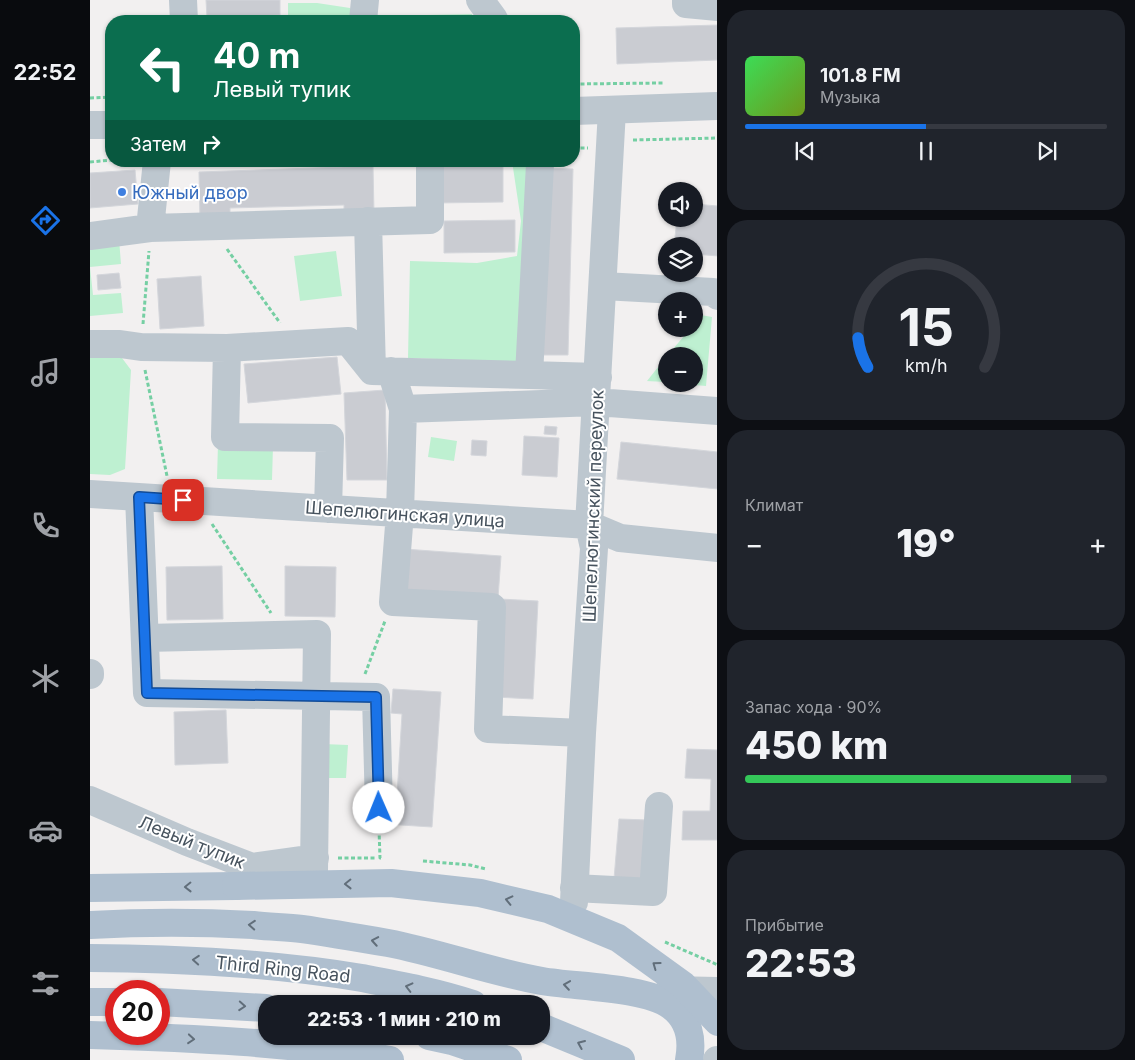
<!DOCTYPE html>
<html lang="ru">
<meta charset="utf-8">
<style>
body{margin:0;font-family:Inter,sans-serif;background:#20242c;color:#f1f3f6;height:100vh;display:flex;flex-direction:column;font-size:19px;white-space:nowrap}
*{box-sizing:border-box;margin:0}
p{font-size:16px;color:#9ea1a6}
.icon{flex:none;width:28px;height:28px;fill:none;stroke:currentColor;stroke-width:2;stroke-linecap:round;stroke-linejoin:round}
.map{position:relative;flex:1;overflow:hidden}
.sheet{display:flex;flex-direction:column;gap:10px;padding:10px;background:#0d0f14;width:418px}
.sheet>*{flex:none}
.banner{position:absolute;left:15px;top:15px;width:475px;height:152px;border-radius:20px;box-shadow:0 1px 4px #0004;background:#0b6e4f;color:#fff;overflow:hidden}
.controls{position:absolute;left:568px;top:182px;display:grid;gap:10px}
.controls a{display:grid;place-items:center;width:45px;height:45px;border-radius:50%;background:#171b24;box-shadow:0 1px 4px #0004;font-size:25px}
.speed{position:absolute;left:15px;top:980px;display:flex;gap:10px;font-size:25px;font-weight:700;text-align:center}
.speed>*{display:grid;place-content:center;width:65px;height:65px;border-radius:50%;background:#171b24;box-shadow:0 1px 4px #0004;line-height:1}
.speed .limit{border:8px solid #d22;background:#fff;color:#111}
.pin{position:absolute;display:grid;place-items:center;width:42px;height:42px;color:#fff;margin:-21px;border-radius:10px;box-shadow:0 2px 8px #0006}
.me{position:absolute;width:55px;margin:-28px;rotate:359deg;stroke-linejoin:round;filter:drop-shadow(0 0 4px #0008)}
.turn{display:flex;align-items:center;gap:18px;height:105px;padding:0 25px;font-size:22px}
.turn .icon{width:65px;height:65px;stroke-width:2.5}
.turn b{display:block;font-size:35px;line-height:42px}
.then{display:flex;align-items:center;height:48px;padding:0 25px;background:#0003;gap:10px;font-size:19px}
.big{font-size:38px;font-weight:800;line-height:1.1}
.sheet .widget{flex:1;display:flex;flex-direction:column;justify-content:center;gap:8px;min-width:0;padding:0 18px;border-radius:20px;background:#20242c}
.sheet .dial{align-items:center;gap:0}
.dial svg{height:130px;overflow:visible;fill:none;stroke:#363941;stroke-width:7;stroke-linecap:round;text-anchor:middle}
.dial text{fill:#f1f3f6;stroke:none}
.song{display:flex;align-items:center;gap:15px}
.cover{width:60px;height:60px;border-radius:8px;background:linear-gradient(135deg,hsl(130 70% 55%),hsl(80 70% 35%))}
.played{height:5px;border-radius:2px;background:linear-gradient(90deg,#1a73e8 50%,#363941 50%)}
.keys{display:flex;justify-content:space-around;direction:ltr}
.heat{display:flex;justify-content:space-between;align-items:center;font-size:28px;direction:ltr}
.charge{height:8px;border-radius:4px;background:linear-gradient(90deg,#34c759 90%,#363941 0)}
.trip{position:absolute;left:168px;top:995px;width:292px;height:50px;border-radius:20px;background:#171b24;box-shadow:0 1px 4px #0004;font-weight:800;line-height:50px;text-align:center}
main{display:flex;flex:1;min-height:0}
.menu{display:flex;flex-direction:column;width:90px;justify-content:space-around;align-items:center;background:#090b0e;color:#9ea1a6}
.menu .icon{width:35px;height:35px}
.menu .active{color:#1a73e8}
.menu b{font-size:22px;color:#f1f3f6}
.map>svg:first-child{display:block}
.green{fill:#bef0d1}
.building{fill:#caccd2;stroke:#d4d6db}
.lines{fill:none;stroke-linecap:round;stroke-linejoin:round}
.path{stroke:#75cfa3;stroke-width:3;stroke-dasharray:4 2.5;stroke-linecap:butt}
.minor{stroke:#bdc7cf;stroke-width:28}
.major{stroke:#afbfcf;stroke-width:28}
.major-bridge{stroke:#afbfcf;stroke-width:28}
.oneway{stroke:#616e7a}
.route-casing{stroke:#114b97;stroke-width:12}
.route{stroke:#1a73e8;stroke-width:9}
.shop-dot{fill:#3f7fe0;stroke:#fff;stroke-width:2}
.labels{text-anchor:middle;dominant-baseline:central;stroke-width:4;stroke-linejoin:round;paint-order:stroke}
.shop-label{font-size:18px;fill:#366cbe;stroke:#fff;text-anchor:start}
.street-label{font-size:18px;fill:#47535e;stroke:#fff}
</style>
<main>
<nav class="menu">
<b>22:52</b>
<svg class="icon active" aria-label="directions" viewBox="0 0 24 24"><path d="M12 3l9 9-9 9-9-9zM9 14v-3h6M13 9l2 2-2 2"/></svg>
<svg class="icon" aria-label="music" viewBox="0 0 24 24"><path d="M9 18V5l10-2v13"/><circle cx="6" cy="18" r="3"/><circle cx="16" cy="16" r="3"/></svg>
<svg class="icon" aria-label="phone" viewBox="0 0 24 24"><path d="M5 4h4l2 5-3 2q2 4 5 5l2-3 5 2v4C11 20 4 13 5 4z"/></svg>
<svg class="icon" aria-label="climate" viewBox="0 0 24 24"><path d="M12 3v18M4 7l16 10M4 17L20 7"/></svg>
<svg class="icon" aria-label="car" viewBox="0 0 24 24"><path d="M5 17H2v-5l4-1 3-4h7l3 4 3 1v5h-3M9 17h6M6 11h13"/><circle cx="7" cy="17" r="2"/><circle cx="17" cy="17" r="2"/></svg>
<svg class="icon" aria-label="filters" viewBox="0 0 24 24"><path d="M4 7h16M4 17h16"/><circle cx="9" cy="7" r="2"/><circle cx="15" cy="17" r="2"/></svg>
</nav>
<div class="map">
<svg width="628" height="1060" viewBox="0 0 628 1060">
<rect width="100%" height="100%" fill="#f2f0f0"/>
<path class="green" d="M198 3H227L260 8 266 14 261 21H198Z
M382 14V21H292L291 16Z
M422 161H441L435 362 318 358 320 261 387 263 427 256 431 221Z
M29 239 31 264 0 267 3 295 31 293 33 313 0 316V242Z
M246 251 252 296 210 301 204 256Z
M611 315 622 317 616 386 593 384H604V356H577L600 329H604V324Z
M0 357 32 358 41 370 35 469 20 475 0 474Z
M576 357V382L556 381H557Z
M341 437 367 441 364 461 338 457Z
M128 444 183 446 182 480 127 479Z
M233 744 258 745 256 778H232Z"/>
<path class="building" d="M116 0H190V15L117 18Z
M628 25V60L527 64 526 28Z
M413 162V202L346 203V163Z
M283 166 284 214H254V205L140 208V218L110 219 109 172Z
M454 168 483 169 478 355H450Z
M45 170 48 204 0 208V173Z
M604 204 628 206V256L604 254V246H584L587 219H604Z
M425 220V252L354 253V221Z
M29 273 31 288 8 290 7 275Z
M111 276 114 326 70 329 67 279Z
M247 357 251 394 158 403 154 364Z
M295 390 297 480H257L254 393Z
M455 426 467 427 466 435 454 434Z
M434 436 469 438 467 477 432 475Z
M382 440 397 441 396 456 381 455Z
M531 442 628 452V489L527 479Z
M314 549 411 556 408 598 311 591Z
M132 566 133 619 77 620 76 567Z
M195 566 246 567 245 617 195 616Z
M410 599 448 601 443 699 405 697Z
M303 689 351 692 342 827 295 824 296 794 307 795 312 714 301 713Z
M136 710 138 763 85 765 84 712Z
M597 749 628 750V840H592L593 811H620L621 779 595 778Z
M529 819 558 820 555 881 524 879Z"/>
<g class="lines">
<path class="path" d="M153 21 154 17
M484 84 573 83
M0 98 21 97
M543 140 628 138
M484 148H498
M0 162 21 160
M137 249 190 323
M53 324 59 251
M55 370 77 476
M122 524 181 613
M275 674 295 621
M289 829 290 858H292
M248 858H286
M333 861 380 865 396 869
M575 942 628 965"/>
<path class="minor" d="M93 0 94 21
M390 0 404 19V21
M596 0V4L628 7
M273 21 275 0
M484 111 628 106
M0 125H21
M278 221 282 371
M60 228 340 220V161
M0 236 60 228 67 161
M513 286 623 292 628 296
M0 344H30L51 347 137 348 258 341 282 371 439 375 450 164
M137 348 135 437 240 438 238 509
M301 371 313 409 310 513 303 602 402 607 398 729 492 733
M439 375 508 377
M313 409 506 402 628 411
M0 494 499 525 530 538 628 548
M49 497 57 693 286 697 289 808
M55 638 227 634 224 870
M0 673V675
M0 800 97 842 162 867 225 858
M484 888 563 892 569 806
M484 902 492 733 504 548 499 525 522 110
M579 990 628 991
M627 1060H628"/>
<path class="major" d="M0 888 146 886
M0 925C54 922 109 922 163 925 179 927 196 927 212 929 240 933 269 938 298 943 350 953 400 972 452 981 486 987 555 987 581 1006 599 1019 603 1039 599 1060
M0 958C92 959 181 963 272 978 309 985 347 992 383 1004
M0 1002H26
M69 1002 176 1008
M451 1027 531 1060
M0 1035C100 1038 201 1042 300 1060
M339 1036 362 1041 418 1060"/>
<path class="major-bridge" d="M146 886 301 883 390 893 458 909 528 938 593 985 628 1022"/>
</g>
<defs><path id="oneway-chevron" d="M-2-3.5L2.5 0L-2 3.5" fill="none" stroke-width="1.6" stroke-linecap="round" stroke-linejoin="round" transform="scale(1.25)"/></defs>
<g class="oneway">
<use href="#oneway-chevron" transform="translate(258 884) rotate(179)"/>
<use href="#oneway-chevron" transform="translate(98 887) rotate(179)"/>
<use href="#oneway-chevron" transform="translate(419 900) rotate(-167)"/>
<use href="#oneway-chevron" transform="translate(162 925) rotate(-176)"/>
<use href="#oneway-chevron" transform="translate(285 941) rotate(-170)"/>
<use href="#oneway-chevron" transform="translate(106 960) rotate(-176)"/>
<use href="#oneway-chevron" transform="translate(566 965) rotate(-144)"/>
<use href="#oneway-chevron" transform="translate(477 985) rotate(-172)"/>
<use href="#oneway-chevron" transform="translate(319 987) rotate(-166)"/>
<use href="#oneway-chevron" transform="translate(152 1006) rotate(4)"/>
<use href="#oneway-chevron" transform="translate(101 1039) rotate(5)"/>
<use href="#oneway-chevron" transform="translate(491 1044) rotate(-157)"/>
</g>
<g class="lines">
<defs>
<path id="route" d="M93 500 49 497 57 693 286 697 289 808"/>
</defs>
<use href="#route" class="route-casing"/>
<use href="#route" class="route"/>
</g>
<circle class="shop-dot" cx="32" cy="192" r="5"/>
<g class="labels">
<g class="shop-label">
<text x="42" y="192">Южный двор</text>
</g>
<g class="street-label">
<text transform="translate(503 506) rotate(-88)">Шепелюгинский переулок</text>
<text transform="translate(315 514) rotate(4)">Шепелюгинская улица</text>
<text transform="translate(102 842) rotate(22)">Левый тупик</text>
<text transform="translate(193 969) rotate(6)">Third Ring Road</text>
</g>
</g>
</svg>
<div class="controls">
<a><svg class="icon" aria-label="sound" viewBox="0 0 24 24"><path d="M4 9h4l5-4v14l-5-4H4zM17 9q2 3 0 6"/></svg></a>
<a><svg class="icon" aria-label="layers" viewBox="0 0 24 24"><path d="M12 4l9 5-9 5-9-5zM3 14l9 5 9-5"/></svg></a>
<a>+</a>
<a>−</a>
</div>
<div class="speed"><div class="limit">20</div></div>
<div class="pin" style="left:93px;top:500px;background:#d93025"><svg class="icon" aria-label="arrive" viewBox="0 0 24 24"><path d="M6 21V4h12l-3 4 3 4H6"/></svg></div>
<svg class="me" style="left:289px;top:808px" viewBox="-20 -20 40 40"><circle r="19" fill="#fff"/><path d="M0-13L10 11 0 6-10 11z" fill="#1a73e8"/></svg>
<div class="trip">22:53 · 1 мин · 210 m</div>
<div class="banner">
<div class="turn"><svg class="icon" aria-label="left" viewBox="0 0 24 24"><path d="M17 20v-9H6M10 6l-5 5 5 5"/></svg><div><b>40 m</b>Левый тупик</div></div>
<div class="then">Затем<svg class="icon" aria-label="right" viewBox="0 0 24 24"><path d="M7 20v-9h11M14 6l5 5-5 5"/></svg></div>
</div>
</div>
<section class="sheet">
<div class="widget">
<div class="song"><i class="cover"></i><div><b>101.8 FM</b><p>Музыка</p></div></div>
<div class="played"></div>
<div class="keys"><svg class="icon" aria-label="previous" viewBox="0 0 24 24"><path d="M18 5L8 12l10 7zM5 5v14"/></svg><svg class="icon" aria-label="pause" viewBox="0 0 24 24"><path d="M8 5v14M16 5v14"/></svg><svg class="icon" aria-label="next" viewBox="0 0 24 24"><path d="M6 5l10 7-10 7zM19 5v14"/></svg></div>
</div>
<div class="widget dial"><svg viewBox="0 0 100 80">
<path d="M14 69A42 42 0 1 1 86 69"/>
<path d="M14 69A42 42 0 0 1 8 51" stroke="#1a73e8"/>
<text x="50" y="56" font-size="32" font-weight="700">15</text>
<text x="50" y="72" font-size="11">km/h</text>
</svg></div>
<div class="widget"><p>Климат</p>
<div class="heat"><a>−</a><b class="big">19°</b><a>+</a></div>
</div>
<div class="widget"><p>Запас хода · 90%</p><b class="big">450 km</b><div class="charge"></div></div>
<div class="widget"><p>Прибытие</p><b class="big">22:53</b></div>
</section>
</main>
